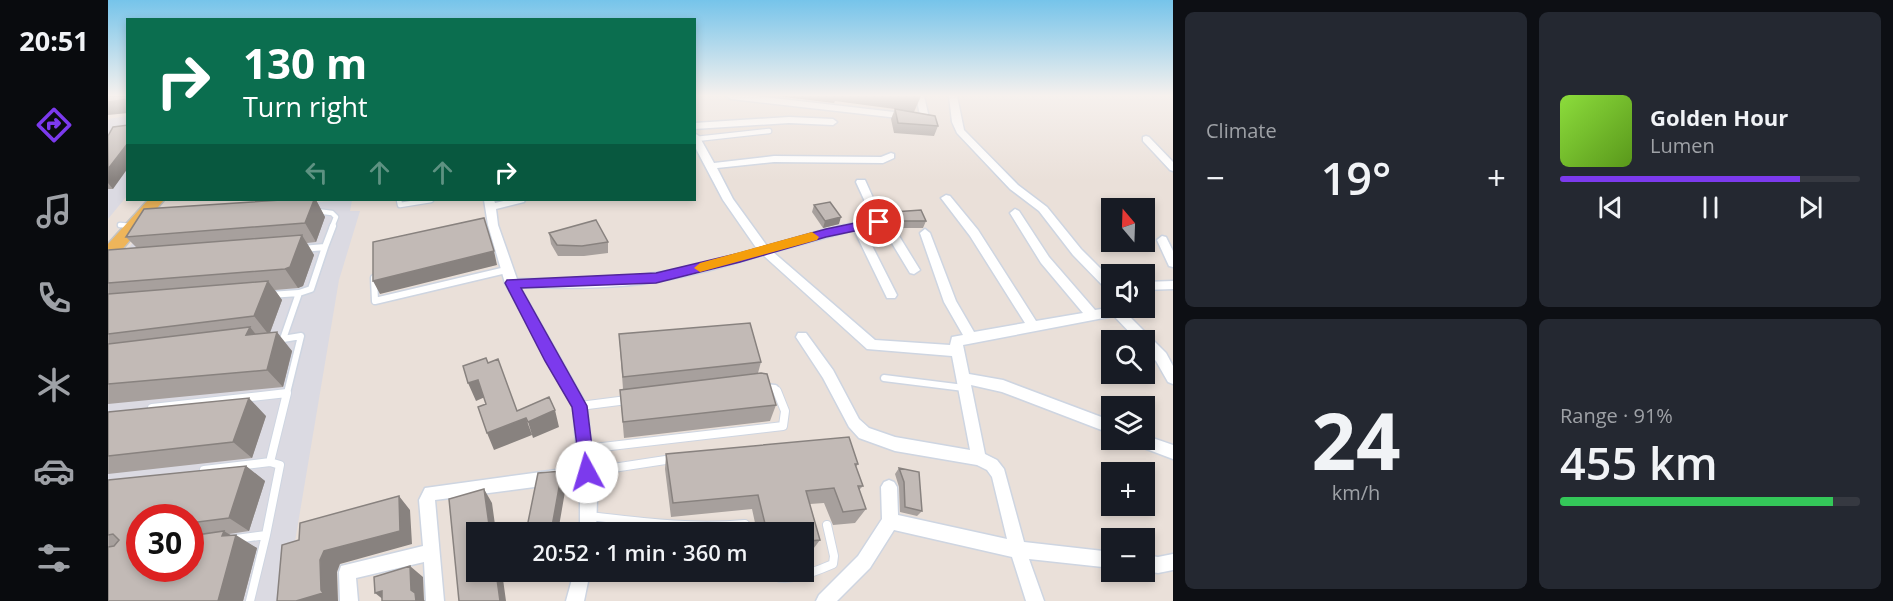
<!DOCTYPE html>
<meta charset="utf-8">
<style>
body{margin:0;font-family:"Open Sans",sans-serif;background:#242831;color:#f1f3f6;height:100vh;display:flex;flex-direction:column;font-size:22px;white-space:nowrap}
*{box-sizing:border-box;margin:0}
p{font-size:20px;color:#9ea1a6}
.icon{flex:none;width:33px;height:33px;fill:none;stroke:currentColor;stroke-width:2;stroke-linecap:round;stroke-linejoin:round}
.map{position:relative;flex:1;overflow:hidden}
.drawer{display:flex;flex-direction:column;gap:12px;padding:12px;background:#0d0f14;width:720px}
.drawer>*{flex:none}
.banner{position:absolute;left:18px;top:18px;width:570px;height:183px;border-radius:0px;box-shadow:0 3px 9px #0003;background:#0b6e4f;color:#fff;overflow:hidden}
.needle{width:39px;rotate:341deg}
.buttons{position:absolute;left:993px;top:198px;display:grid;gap:12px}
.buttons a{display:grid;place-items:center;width:54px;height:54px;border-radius:0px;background:#171b24;box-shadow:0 3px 9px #0003;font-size:30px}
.speed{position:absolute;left:18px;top:504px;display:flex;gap:12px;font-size:30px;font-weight:700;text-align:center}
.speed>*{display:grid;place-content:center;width:78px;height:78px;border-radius:50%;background:#171b24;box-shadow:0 3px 9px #0003;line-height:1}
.speed .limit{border:9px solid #d22;background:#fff;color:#111}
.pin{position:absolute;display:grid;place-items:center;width:51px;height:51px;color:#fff;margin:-26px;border:3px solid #fff;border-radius:50%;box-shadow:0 2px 6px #0007}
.me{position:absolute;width:66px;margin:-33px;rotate:354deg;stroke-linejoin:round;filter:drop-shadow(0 0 4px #0008)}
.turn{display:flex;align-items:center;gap:21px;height:126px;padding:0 18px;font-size:27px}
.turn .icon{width:78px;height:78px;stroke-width:2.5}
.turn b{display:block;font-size:42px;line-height:51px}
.lanes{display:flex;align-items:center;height:57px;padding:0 18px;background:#0003;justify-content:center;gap:30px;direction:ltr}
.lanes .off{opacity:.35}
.big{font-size:45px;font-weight:600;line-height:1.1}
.drawer .card{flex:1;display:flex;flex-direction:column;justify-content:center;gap:9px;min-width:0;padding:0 21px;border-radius:9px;background:#242831}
.drawer .dial{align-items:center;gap:0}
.dial b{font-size:78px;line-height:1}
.song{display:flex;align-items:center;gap:18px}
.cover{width:72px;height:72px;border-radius:9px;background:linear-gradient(135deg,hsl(90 70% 55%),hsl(90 70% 35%))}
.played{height:6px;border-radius:3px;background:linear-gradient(90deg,#7c3aed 80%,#363941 80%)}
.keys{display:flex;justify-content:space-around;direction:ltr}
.heat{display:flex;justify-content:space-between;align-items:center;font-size:33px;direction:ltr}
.charge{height:9px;border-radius:4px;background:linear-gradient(90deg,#34c759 91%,#363941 0)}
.drawer .tiles{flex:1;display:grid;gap:12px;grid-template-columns:repeat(2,1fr)}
.trip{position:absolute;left:358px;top:522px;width:348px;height:60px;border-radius:0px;background:#171b24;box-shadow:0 3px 9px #0003;font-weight:600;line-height:60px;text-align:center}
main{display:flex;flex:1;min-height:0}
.dock{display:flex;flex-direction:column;width:108px;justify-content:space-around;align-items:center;background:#090b0e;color:#9ea1a6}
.dock .icon{width:42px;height:42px}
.dock .current{color:#7c3aed}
.dock b{font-size:27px;color:#f1f3f6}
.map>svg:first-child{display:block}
.industrial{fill:#dbdae2;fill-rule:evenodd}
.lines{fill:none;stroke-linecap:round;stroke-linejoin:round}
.service-far2-casing{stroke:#ced5e1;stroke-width:7}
.service-far1-casing{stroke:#ced5e1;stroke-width:9}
.service-casing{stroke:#ced5e1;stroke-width:10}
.minor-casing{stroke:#ced5e1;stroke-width:3}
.primary-casing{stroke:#c3c3c3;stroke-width:3}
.service-far2{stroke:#fff;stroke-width:4.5}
.service-far1{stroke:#fff;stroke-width:6}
.service{stroke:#fff;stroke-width:8}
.minor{fill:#fff;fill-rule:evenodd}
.primary{fill:#eeb55a;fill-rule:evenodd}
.wall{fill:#a7a09d;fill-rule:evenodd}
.shaded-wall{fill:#88827f}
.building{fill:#c2bab6;stroke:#88827f;stroke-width:1.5}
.route{fill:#7c3aed;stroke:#51269a;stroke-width:1.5}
.slow{fill:#f59e0b}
</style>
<main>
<nav class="dock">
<b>20:51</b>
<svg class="icon current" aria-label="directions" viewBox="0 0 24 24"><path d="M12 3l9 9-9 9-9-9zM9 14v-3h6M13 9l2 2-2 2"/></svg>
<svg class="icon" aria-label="music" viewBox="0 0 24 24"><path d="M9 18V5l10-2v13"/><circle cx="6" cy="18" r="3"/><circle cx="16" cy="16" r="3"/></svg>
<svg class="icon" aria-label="phone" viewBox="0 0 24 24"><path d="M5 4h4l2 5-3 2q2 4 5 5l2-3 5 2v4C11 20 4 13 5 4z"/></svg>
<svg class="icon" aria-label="climate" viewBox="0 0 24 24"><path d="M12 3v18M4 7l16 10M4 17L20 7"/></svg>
<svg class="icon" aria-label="car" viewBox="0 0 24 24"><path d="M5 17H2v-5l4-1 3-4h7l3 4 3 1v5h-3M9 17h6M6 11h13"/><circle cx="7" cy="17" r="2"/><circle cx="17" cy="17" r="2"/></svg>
<svg class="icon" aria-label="filters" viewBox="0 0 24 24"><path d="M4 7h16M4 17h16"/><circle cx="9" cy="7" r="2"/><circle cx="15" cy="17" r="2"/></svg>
</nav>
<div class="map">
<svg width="1065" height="601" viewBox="0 0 1065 601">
<rect width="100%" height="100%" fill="#eae0d9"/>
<path class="industrial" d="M19 116V196L0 219V119Z
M244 200 242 211H252L231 280 177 601H0V275L46 215 53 210ZM32 518H82V568H32Z"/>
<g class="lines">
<defs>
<path id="service-far2" d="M588 139 661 131
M291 200 292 205 323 200
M208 211 224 213 228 217 224 227
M12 225 24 226"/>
<path id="service-far1" d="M194 249 217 247 225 226
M266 278 267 301 398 270
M191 293 203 289 217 247
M162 295 191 293 175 339
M169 340 193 336 179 393
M776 378 856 388
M657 387 667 388 670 393"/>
<path id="service" d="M472 406 519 400
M44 408 179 393 162 462
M477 449 675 426 677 411 669 391
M96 470 162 462 172 465 158 535
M479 472 564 459
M481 516C533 522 584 529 637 524L644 532
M128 539 158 535 142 601
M656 572C677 585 704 573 725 564L726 556 719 525"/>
<path id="minor" d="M619 96H647L812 115 808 96H816L821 118 817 121 623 99Z
M841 96H849L856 130 910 185 939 207 973 249 1004 280V292L1000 291 965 255 931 211 902 189 849 133 844 122Z
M681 117 725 119 729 122 725 125 681 123 586 129V123Z
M586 133 591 136 606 163 666 156 773 157 783 153 786 154V158L775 163 666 162 609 168 625 199 659 246 719 229 765 219 748 182 749 180H757L774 218H780L812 270 806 274 802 273 773 225 755 228 789 295 787 298H779L746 230 665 252 767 340 842 345 844 337 855 335 836 302 812 233 817 229 822 233 848 301 866 332 917 323 862 236 833 198 838 195 842 196 870 230 928 321 975 313 933 263 902 213 907 209 911 211 941 257 987 310 1000 308 1004 304V308H1013L1058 353 1065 366V384L1060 382 1048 361 1036 348V340H1029L1006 316 855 345 861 374 895 380 1004 421V434L894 392 863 385 877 454 889 460 896 469 916 542 1004 552V568L921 559 936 601H918L904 557 786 530 762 568 729 601H708L711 595 750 556 774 519 773 487 776 482 781 480 786 482 789 487 790 515 899 539 884 477 879 470 869 465 787 451 751 438 741 427 715 378 688 337 690 333H698L725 370 751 419 761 428 787 437 862 450 844 356 759 349 655 255C615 267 574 279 533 284 493 289 452 288 412 287L479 406 489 499 488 532H472V481L327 500 336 601H318L316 562 248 578 250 601H232L231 572 233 566 315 546 311 500 317 488 470 467 465 407 397 283 380 225 376 200H386L387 203 400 200H417L416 202 388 209 390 225 409 279C450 279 492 280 533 275 572 270 611 260 649 249L615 200 586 145Z
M1038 136 1041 137 1065 162V171L1062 170 1035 141V137Z
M1054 236 1058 237 1065 251V267L1061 266 1049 240Z
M1065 281V289L1036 290V282Z
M1036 435 1065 445V459L1028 445 1026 440H1036Z
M1065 554V570L1050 573 1036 571V555L1050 557Z
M466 572H482L476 601H458Z"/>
<path id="primary" d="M40 200H56L6 259 0 261V244Z"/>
</defs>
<use href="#service-far2" class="service-far2-casing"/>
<use href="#service-far1" class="service-far1-casing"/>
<use href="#service" class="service-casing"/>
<use href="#minor" class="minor-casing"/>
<use href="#primary" class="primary-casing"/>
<use href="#service-far2" class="service-far2"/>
<use href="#service-far1" class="service-far1"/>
<use href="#service" class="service"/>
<use href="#minor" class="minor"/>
<use href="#primary" class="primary"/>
</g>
<path class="wall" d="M668 96H813L806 112 830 126 826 136 786 133 783 119 787 109 727 101 726 103Z
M0 136 5 189H0Z
M173 200H208L217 217 208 242 199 243 206 255 195 286 190 288 167 290 174 300 162 333 184 351 175 387 0 404V250L29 248 18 237Z
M706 205 731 224 715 228 704 212Z
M786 212 818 221 815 228H789L783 219Z
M441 233 500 242V253L476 256H450L443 244Z
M511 334 653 362 650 373 668 405 662 421 516 438 512 390 515 389Z
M0 412 158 416 144 458 0 474Z
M558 454 750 464 748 467 755 486 751 490 758 509 747 523 725 525 716 503 702 504 712 540 696 561V532H649L644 509 563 517 557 469Z
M138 466 157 481 141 531 121 534 149 548 135 601H0V480ZM32 518H82V568Z
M791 468 814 511 809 516 792 512 791 487 787 474Z"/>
<path class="shaded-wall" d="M20 99V113L0 115V102Z
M20 143V168L5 189 0 183V169Z
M206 200H208L217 217 208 242 197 223Z
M733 217 731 224 715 228 717 221Z
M194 235 206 255 195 286 190 288 177 269Z
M386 251 389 265 272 294 265 281Z
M160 281 174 300 161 335 146 316Z
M142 327 157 346 138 335Z
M169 332 184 351 175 387 159 370Z
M370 380 377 397 368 401 360 383Z
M141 398 158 416 144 458 125 442Z
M447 410 451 427 425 438 420 422Z
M418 418 424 435 386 450 379 433Z
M138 466 157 481 141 531 121 518Z
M454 471 458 486 450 532H443Z
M376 489 384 503 388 532H382Z
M291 496 302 510 304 544 232 564 229 572 230 601H188L213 590 212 560 216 551Z
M116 531 127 538 128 535 149 548 135 601H110L114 536Z
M302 566 315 577 316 600 317 601H308L303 590Z
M388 572H394L398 601H392Z
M274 591 277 601 267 593Z"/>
<path class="building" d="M0 96H20V99L0 102Z
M787 109 827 116 830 126 790 123Z
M20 125V143L0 169V136L5 127Z
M173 200H206L197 223 18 237 36 209Z
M722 202 733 217 717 221 706 205Z
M813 210 818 221H792L786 212Z
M376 218 386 251 265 281V242Z
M488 220 500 242 474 246 449 245 441 233Z
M194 235 182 267 177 269 0 283V250Z
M160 281 146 316 0 334V294Z
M642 323 653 362 515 377 511 334Z
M142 327 138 335 169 332 159 370 0 384V344Z
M378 358 380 363 390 359 409 411 441 397 447 410 420 422 418 418 379 433 370 407 378 404 370 380 360 383 355 366Z
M653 373 659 374 668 405 515 422 512 390Z
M141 398 125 442 0 456V412Z
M741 437 750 464H747L755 486H750L758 509 735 512 726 488 698 491 712 540 702 541 704 550 696 551V532H659L650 495 565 503 558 454Z
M138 466 121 518 82 523V518H32V568H82V536L116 531 114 536 128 535 110 601H0V547L6 546 11 540 5 534 0 535V480Z
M791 468 811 472 814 511 797 507 796 482Z
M454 471 443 532H418L430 473Z
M376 489 382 532H369V572H388L392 601H351L341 499Z
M291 496 292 531 216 551 212 560 213 590 215 593 188 601H169L174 545 191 540 192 523Z
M302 566 303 590 307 593 308 601H274V591L267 593 266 577Z"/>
<linearGradient id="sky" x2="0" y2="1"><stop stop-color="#76c4ea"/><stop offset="0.53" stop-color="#f6f1ee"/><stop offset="1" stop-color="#f6f1ee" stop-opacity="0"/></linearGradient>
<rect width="1065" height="180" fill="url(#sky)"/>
<path class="route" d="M771 218 777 222 775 225 718 237 632 262 548 283 413 288 479 406 487 472 485 478 479 481 473 478 464 407 437 361 397 283 399 280 548 273 632 253 718 229Z"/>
<path class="slow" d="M704 232 711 237 709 240 592 272 586 268 592 263Z"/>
</svg>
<div class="buttons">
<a><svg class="needle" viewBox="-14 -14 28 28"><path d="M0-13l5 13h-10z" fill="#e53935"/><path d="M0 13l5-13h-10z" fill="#9ea1a6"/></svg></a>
<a><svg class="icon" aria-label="sound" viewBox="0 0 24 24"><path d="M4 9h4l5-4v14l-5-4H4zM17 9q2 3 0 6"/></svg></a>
<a><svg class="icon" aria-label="search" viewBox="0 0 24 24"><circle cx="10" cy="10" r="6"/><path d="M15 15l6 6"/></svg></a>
<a><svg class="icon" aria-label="layers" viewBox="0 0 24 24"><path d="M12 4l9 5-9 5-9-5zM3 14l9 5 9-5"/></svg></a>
<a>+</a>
<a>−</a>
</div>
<div class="speed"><div class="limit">30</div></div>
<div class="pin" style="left:771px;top:222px;background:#d93025"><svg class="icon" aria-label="arrive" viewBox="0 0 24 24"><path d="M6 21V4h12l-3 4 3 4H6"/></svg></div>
<svg class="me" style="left:479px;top:472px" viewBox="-20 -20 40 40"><circle r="19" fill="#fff"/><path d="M0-13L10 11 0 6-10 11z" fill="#7c3aed"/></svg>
<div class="trip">20:52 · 1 min · 360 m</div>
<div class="banner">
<div class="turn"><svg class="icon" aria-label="right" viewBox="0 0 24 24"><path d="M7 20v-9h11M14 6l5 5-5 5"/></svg><div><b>130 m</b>Turn right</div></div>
<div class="lanes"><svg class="icon off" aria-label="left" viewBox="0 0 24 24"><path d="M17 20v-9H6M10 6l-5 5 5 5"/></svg><svg class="icon off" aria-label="ahead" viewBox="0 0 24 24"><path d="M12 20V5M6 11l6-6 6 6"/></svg><svg class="icon off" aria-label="ahead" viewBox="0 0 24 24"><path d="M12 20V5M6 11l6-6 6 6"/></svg><svg class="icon" aria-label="right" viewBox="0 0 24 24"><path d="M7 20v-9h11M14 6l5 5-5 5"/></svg></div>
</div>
</div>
<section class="drawer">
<div class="tiles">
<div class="card"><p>Climate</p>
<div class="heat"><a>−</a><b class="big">19°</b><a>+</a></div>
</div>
<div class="card">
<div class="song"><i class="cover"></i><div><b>Golden Hour</b><p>Lumen</p></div></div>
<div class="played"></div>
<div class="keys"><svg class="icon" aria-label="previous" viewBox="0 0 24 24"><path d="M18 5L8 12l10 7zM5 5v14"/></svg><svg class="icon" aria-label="pause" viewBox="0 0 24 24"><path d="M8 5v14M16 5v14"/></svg><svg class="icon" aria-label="next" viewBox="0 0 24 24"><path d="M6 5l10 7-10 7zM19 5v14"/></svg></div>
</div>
<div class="card dial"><b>24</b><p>km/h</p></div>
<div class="card"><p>Range · 91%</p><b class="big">455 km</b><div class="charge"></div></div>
</div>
</section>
</main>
